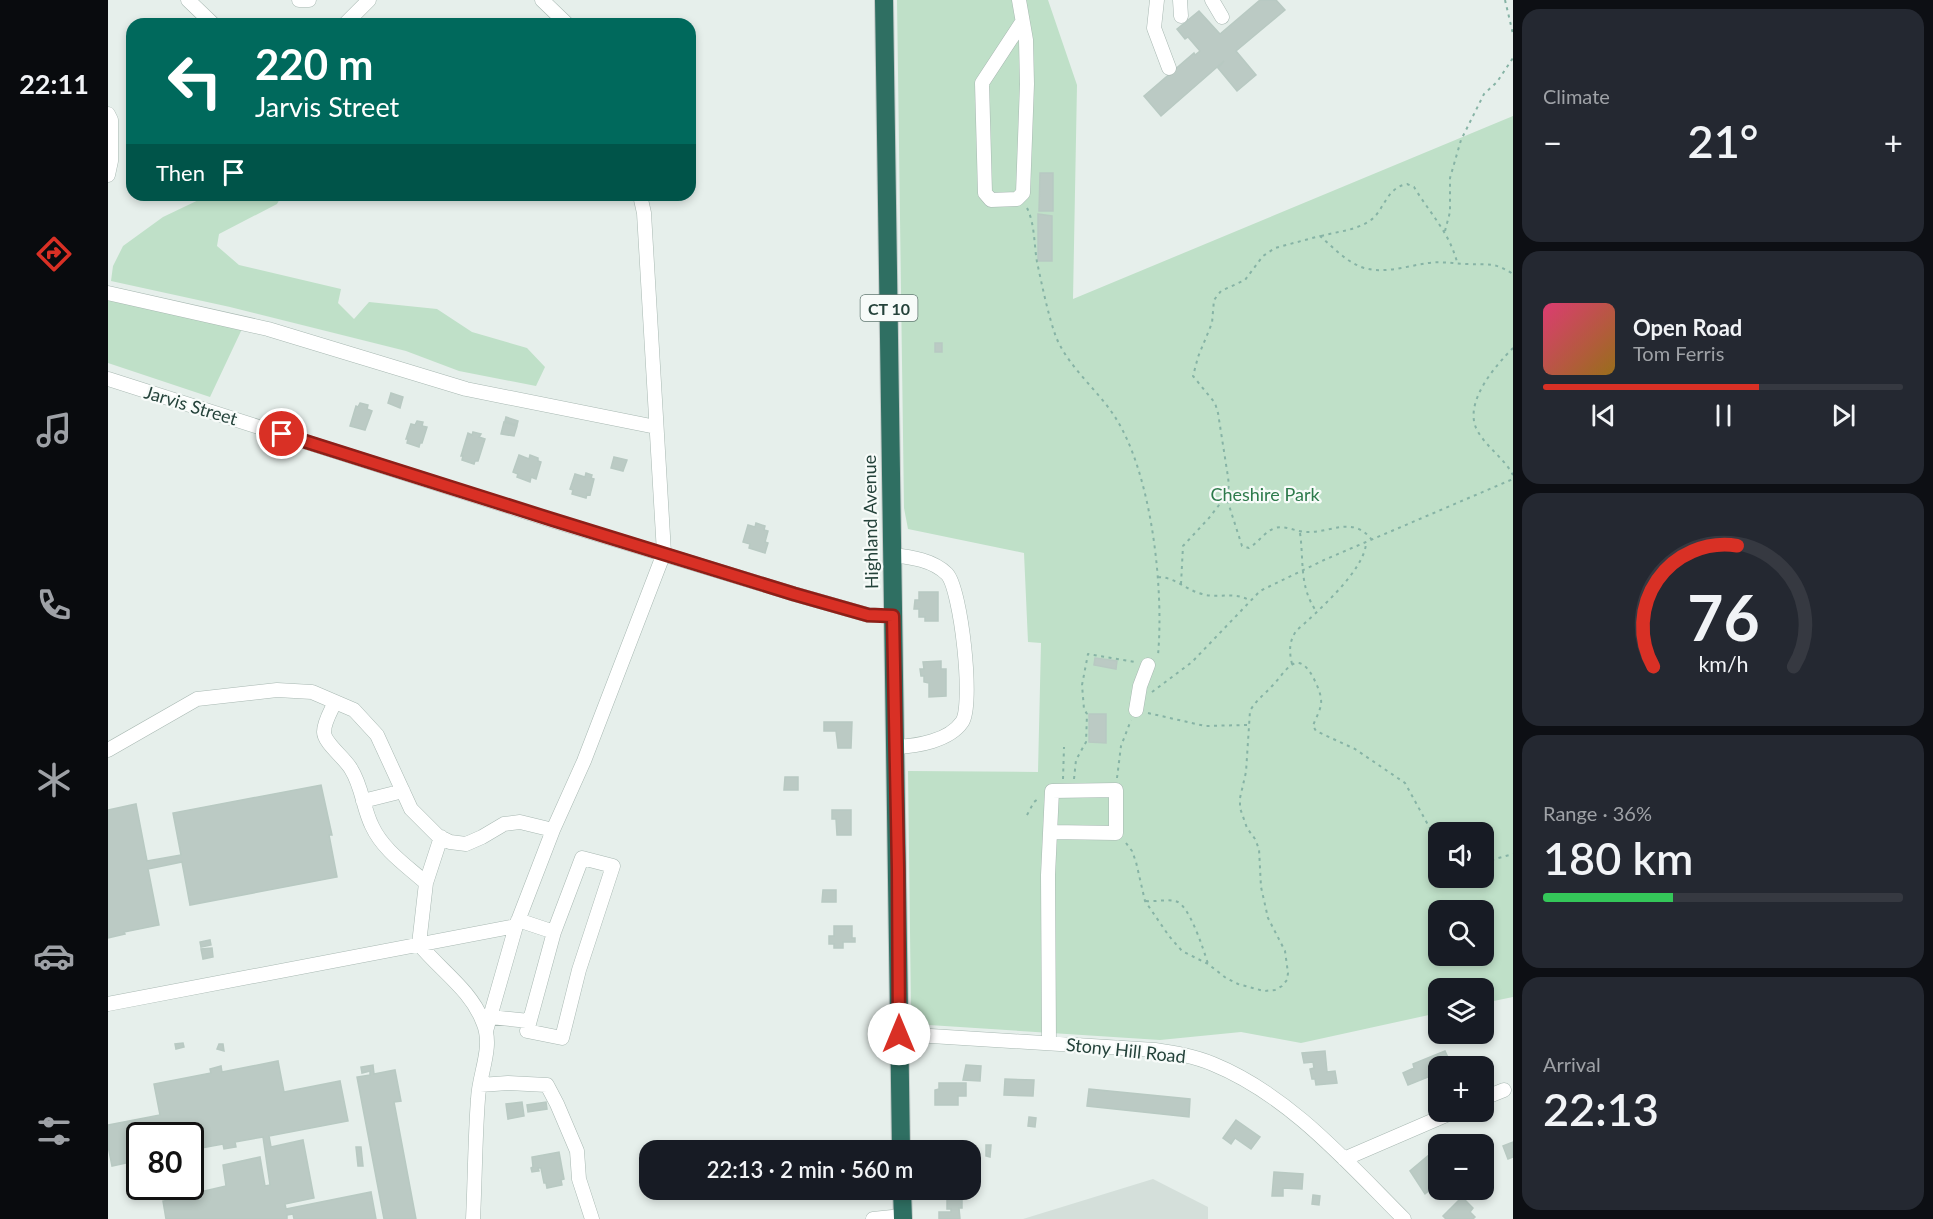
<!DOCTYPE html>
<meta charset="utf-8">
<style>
body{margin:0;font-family:Lato,sans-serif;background:#242831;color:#f1f3f6;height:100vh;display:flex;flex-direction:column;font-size:22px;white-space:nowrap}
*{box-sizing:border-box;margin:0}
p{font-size:20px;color:#9ea1a6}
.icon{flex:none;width:33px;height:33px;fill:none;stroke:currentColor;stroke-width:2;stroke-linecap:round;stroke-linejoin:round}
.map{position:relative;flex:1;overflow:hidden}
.panel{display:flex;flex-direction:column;gap:9px;padding:9px;background:#0d0f14;width:420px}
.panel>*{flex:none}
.top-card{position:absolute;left:18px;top:18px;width:570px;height:183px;border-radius:18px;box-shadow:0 3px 9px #0003;background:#00695c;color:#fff;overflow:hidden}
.buttons{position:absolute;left:1320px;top:822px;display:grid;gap:12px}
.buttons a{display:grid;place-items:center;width:66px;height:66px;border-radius:12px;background:#171b24;box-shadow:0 3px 9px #0003;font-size:30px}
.speed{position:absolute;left:18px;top:1122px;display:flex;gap:12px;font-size:30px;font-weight:700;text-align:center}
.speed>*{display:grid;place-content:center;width:78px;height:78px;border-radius:50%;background:#171b24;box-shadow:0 3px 9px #0003;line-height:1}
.speed .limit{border:3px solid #111;border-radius:9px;background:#fff;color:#111}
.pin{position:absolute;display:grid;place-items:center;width:51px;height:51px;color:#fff;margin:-26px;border:3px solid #fff;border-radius:50%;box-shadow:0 2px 6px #0007}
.me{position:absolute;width:66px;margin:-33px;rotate:0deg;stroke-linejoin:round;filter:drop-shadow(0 0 4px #0008)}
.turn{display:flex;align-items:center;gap:21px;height:126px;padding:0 30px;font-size:27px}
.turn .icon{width:78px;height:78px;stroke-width:2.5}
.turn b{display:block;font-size:42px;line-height:51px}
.then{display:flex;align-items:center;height:57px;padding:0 30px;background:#0003;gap:12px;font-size:22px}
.big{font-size:45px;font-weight:600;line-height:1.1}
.panel .widget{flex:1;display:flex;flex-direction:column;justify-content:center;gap:9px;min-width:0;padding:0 21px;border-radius:18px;background:#242831}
.panel .dial{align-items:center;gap:0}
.dial svg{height:156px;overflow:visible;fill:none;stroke:#363941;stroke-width:7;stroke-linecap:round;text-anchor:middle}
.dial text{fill:#f1f3f6;stroke:none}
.song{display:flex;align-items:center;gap:18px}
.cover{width:72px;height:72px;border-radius:9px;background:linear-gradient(135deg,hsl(340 70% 55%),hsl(40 70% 35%))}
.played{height:6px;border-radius:3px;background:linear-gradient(90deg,#d93025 60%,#363941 60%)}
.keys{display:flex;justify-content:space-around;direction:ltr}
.heat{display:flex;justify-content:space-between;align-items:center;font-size:33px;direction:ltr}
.charge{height:9px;border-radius:4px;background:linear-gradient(90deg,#34c759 36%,#363941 0)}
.trip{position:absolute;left:531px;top:1140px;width:342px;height:60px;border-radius:18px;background:#171b24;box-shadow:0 3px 9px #0003;font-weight:600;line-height:60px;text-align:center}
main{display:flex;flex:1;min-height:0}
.dock{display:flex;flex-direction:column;width:108px;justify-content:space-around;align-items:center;background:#090b0e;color:#9ea1a6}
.dock .icon{width:42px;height:42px}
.dock .on{color:#d93025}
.dock b{font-size:27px;color:#f1f3f6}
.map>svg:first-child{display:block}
.built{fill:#d4dfda}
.green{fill:#bfe0c8;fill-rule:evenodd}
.building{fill:#bbcac4;stroke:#b8c9c2;stroke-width:1.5}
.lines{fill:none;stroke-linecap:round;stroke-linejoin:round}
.minor-casing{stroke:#a8b8b2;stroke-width:15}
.highway-casing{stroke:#c2cac8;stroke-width:20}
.path{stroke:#86b3a5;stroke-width:2;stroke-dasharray:3 4.5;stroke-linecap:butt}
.minor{stroke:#fff;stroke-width:14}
.highway{stroke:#2f6f62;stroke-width:18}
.route-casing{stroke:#8d1f18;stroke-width:15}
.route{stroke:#d93025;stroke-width:10}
.labels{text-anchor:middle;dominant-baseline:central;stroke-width:4.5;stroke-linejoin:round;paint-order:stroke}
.shield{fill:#f7fbf9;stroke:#637a73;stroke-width:1.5}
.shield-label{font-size:16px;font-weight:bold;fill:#24423a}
.street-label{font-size:18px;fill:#24423a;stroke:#f7fbf9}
.park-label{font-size:18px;fill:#2d7a4b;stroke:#f7fbf9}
</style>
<main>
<nav class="dock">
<b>22:11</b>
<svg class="icon on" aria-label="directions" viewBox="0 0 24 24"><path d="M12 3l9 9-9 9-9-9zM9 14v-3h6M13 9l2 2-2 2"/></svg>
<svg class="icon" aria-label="music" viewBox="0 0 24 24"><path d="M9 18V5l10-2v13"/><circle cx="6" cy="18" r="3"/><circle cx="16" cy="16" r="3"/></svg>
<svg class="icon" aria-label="phone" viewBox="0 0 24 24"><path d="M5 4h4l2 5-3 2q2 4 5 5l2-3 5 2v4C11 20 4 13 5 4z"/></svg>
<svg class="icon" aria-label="climate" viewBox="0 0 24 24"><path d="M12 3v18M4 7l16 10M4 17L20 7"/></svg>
<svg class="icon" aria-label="car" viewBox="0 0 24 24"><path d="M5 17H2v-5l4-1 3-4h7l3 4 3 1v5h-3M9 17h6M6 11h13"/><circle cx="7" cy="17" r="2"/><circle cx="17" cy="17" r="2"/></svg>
<svg class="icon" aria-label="filters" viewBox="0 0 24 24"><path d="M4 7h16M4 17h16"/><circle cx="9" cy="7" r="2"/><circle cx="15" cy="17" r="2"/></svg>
</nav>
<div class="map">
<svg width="1405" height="1219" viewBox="0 0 1405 1219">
<rect width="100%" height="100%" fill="#e6efeb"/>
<path class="built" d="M1045 1179 1100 1207V1219H915Z"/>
<path class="green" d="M789 0H940L969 85 965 299 1405 116V997L1376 1003V988H1330V1013L1193 1043 1133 1032 1052 1040 821 1025C811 1024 808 1021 803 1012L800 771 930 772 933 643 920 642 916 553 800 529 796 508ZM1330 832H1376V878H1330ZM1330 910H1376V956H1330Z
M101 195H174L169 204 111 234 109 246 131 265 233 289 230 303 246 319 261 302 329 309 364 332 419 348 437 367 428 386 351 371 298 351 122 307 3 281 5 266 15 246 55 217Z
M0 293 134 329 102 397 0 363Z"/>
<path class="building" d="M1152 0H1168L1177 10 1128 51 1148 75 1129 91 1110 68 1116 61 1053 116 1036 96 1086 53 1087 55 1092 51 1080 37 1077 39 1069 29 1091 11 1112 34Z
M932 173H945V211H931Z
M930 214 944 216V261H930Z
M827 343H834V352H827Z
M283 393 295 397 292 408 280 403Z
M252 403 260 405 259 409 264 411 257 430 242 426 248 406 250 407Z
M398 417 410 421 409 425 397 421Z
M309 421 315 422 314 426 319 427 314 443H312L311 447 299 443 300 439H298L303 424 307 425Z
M396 422 409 426 406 436 393 434Z
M365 432 373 434 371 437 377 439 370 461H367L366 464 354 460 355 456H353L360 433 364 435Z
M411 455 421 459 422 455 430 458V461L433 462 428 479 423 477 422 482 409 477 410 474 405 472Z
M506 457 519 460 515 471 503 468Z
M478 473 484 475 483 478 486 479 482 495 479 494 478 498 464 494 465 490 462 489 467 474 477 477Z
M648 523 657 526 656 530 660 531 657 542 660 543 657 553 641 548 642 544 635 542 640 525 647 527Z
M811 592H830V621H817V617H811V609H806L807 600H811Z
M987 658 1009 661 1008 669 986 665Z
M833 661V669H838V696L821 697V683L816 682V676H813L812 669H816L815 662Z
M981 714H998V743L981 742Z
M716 722H744L743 748H730L728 731H716Z
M677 777H690V790H676Z
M213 785 224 835H221L229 877 82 905 74 862 40 869 51 925 16 932 17 934 0 938V810L28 804 39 861 73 855 65 813Z
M724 810H743V835H729L728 819H724Z
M715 890H728V902H714Z
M726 926H744V938H747V942H735V948H726V944H721V936H726Z
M102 940 103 945 93 947 92 942Z
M104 948 105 957 95 959 93 949Z
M75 1043 76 1047 68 1049 67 1044Z
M111 1044H115L116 1051 109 1049Z
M1217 1051 1219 1072 1227 1071 1229 1083 1208 1085 1207 1079H1204L1202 1069 1206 1068 1205 1062 1196 1063 1194 1053Z
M1337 1051 1343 1064 1330 1066V1073L1300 1085 1295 1073 1306 1068 1305 1064Z
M170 1061 176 1092 232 1081 240 1121 161 1136 163 1147 195 1140 206 1198 177 1204 178 1209 263 1192 268 1219H186L185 1214 179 1215V1219H58L55 1201 96 1194V1191L118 1186 115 1165 152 1157 157 1186 162 1185 155 1137 127 1142 128 1147 116 1149 115 1144 82 1150V1136H32V1160L4 1166 0 1146V1125L52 1115 46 1084 103 1073 102 1069 113 1066 114 1072Z
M265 1065 266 1074 287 1070 293 1101 286 1102 308 1219H276L249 1077 262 1075V1071L254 1073 253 1067Z
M858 1065 873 1066 872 1081 855 1080Z
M897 1079 926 1080 925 1096 896 1095Z
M831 1083H858V1096H850V1105H827V1090L831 1089Z
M981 1089 1082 1099 1081 1117 979 1106Z
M414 1102 416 1116 400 1119 398 1104Z
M438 1102 439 1109 420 1112 419 1105Z
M921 1117 928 1118 927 1127 920 1126Z
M1128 1120 1152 1137 1143 1149 1127 1138 1123 1144 1115 1138Z
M1405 1142V1157L1400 1159 1395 1146Z
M878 1145H883L882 1157 878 1156Z
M248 1147H253L255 1166H250Z
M1327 1150 1330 1155V1170L1324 1176 1330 1183 1317 1194 1302 1171Z
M451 1152 456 1179 453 1180 454 1185 439 1188 438 1183H436L433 1168H430L431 1171 424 1172 423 1168 425 1167 424 1157Z
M1166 1172 1195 1174 1194 1189 1175 1188V1196H1164Z
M839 1194H854V1208H851L852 1219H831V1212H843V1209H839Z
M1205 1195 1212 1196 1211 1205 1204 1204Z
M1354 1197 1365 1208 1362 1212 1367 1217 1365 1219H1338L1335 1216Z"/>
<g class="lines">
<defs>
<path id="minor" d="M80 0 105 24
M191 0H201
M434 0 459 24
M911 0 918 40 919 84 915 193 909 199 883 200 877 193 874 83 914 22
M1049 0 1046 28 1061 68
M1072 0 1073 16
M1104 0 1114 17
M237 24 261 0
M0 114 3 120V161L0 175
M0 293 160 329 358 389 548 427
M0 379 446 521 686 594 760 615 785 616
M784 555C803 557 825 560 839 574 853 589 866 705 854 722 841 741 809 746 788 747
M227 702C223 711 216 722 216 732 216 743 237 758 243 769 254 786 255 808 264 826 275 850 299 866 318 883
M1028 710 1032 686 1040 665
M0 750 89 699 169 690 204 692 246 710 269 735 303 809 330 836 342 842 358 844 374 837 396 824 412 822 445 830
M255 801 295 791
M333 837 318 883 311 944C332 970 363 990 375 1022 386 1047 371 1073 370 1099 367 1139 367 1179 365 1219
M410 920 446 932 474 858 505 866 471 970 454 1038 419 1031 446 932
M0 1004 408 926 445 830 476 761 556 553 536 213 532 195
M382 1017 421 1021
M378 1031 408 926
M791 1034 1047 1050C1067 1053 1086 1056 1105 1064 1181 1095 1239 1162 1296 1219
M941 1042 940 875 944 791 1008 790V833L944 832
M372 1085 400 1083 439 1085 449 1104 469 1151 471 1179 484 1219
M1376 1098 1396 1090
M1236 1159 1345 1112
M765 1219 794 1216"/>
<path id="highway" d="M776 0 793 1150
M794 1190 795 1219"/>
</defs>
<use href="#minor" class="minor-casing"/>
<use href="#highway" class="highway-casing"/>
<path class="path" d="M1397 0 1405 34
M919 208C927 224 926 245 929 262 934 285 940 315 948 337 961 368 989 389 1007 417 1044 474 1056 589 1050 655
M1337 231 1342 212V178L1353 140 1376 94 1389 82 1405 58
M1213 236C1231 231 1247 231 1263 220 1277 209 1278 188 1299 184L1306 187C1321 212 1341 232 1349 262
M1405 348C1387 366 1355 403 1369 430 1378 447 1396 458 1405 475
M1192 533C1196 561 1191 586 1208 611
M1264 540C1245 515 1223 533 1199 532 1188 532 1178 525 1167 528 1156 532 1151 542 1141 548L1134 546 1118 496 1121 486 1120 477 1110 413 1107 403 1085 376 1090 357 1104 323 1106 300 1113 291 1137 280 1155 256 1167 248 1212 236C1226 248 1238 262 1256 268 1277 274 1299 266 1320 263 1335 261 1347 264 1361 264 1382 265 1386 262 1405 274
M1050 577C1067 577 1078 590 1094 594 1110 599 1125 591 1141 600
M1073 584 1075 546 1101 518 1118 496
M1184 664C1181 651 1181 642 1188 631 1208 613 1257 570 1258 543
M1044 692 1084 662 1152 591 1216 560 1405 479
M1040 713 1097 726 1140 725
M1009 778 1013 746 1023 720
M955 779 956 747
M966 779 968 760 978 742 979 714 976 709 974 685 980 654 1027 662
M919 815 926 802 930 799
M1018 843 1024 851 1028 862 1037 901 1061 936 1074 951 1100 964 1118 978 1130 984 1156 991 1167 990 1174 986 1179 980 1180 973 1177 951 1160 918 1153 887 1151 849 1147 839 1139 828 1132 808V798L1138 772 1142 711C1148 700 1156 695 1164 686 1178 672 1188 647 1205 677 1209 685 1214 695 1213 704 1212 712 1207 719 1205 726L1208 731 1247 749 1297 783 1330 843
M1376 862 1405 854
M1038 901C1047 902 1058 899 1067 901 1081 903 1096 951 1100 964"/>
<use href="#minor" class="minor"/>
<use href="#highway" class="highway"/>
</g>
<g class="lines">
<defs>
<path id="route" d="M174 434 446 520 686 594 760 615 785 616 790 868 791 1034"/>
</defs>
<use href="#route" class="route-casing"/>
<use href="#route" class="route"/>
</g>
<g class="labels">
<rect class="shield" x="752.5" y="295" width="57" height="26" rx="4.5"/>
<g class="shield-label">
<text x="781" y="308">CT 10</text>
</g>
<g class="street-label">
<text transform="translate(83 405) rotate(17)">Jarvis Street</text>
<text transform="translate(762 522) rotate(-91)">Highland Avenue</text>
<text transform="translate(1018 1050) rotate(6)">Stony Hill Road</text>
</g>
<g class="park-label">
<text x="1157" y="494">Cheshire Park</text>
</g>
</g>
</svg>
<div class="buttons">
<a><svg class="icon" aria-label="sound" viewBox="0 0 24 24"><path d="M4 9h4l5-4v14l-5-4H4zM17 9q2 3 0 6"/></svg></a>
<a><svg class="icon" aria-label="search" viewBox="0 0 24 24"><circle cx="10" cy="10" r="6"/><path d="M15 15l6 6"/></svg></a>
<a><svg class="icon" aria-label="layers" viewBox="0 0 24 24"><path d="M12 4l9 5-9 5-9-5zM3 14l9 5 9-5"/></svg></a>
<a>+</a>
<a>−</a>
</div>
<div class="speed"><div class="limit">80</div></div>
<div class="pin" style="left:174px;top:434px;background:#d93025"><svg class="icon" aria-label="arrive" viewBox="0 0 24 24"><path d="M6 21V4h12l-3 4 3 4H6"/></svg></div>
<svg class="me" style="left:791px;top:1034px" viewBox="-20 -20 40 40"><circle r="19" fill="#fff"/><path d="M0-13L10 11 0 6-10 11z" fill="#d93025"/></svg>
<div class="trip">22:13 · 2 min · 560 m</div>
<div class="top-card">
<div class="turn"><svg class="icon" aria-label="left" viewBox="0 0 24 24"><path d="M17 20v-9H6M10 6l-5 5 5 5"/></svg><div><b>220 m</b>Jarvis Street</div></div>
<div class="then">Then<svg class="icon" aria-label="arrive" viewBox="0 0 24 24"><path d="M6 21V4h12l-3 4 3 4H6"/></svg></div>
</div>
</div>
<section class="panel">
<div class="widget"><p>Climate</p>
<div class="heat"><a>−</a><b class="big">21°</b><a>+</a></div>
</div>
<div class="widget">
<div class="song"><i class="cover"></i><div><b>Open Road</b><p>Tom Ferris</p></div></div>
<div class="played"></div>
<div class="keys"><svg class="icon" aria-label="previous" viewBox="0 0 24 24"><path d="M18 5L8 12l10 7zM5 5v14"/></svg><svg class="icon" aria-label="pause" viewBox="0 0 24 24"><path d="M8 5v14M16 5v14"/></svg><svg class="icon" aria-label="next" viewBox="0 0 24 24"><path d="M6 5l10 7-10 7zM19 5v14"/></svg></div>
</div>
<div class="widget dial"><svg viewBox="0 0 100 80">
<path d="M14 69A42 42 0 1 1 86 69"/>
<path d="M14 69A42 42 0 0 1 57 7" stroke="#d93025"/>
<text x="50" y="56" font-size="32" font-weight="700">76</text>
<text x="50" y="72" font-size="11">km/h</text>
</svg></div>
<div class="widget"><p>Range · 36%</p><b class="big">180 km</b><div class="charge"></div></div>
<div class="widget"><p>Arrival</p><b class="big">22:13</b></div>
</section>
</main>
